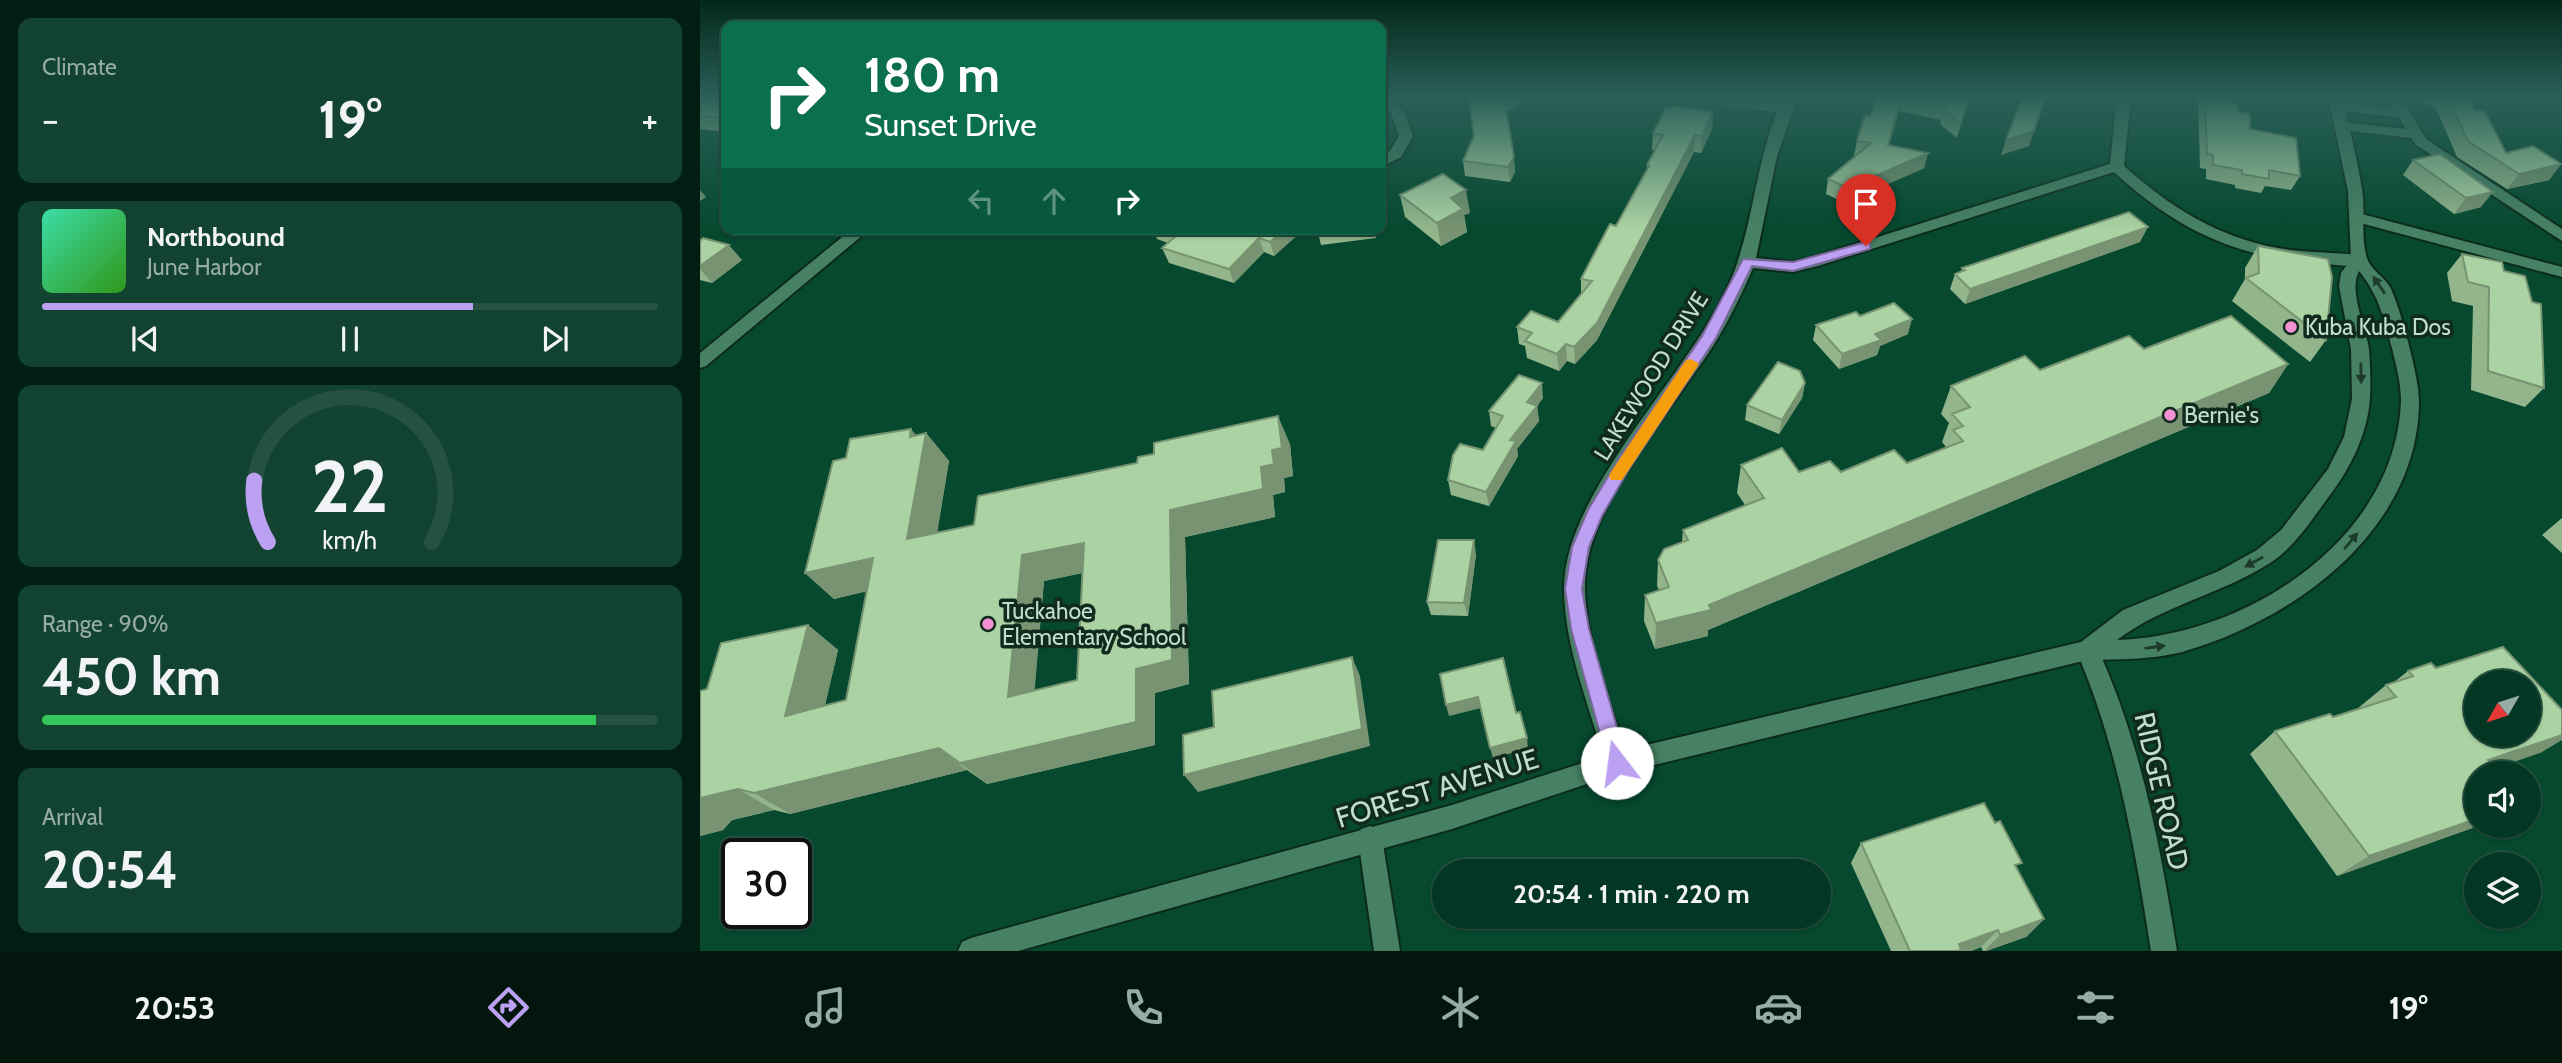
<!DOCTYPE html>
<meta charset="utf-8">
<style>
body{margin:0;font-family:Cabin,sans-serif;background:#124230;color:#f1f3f6;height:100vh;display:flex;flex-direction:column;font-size:26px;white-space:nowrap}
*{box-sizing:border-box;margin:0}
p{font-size:23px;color:#97aca6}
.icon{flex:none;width:38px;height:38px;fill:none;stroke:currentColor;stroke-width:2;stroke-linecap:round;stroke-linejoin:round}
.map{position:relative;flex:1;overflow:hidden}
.drawer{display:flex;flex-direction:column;gap:18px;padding:18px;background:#021e13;width:700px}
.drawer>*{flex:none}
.banner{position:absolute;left:21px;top:21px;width:665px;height:214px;border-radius:14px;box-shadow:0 2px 5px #0004,0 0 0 2px #255141;background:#0b6e4f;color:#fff;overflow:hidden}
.needle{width:46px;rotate:231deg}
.controls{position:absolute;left:1764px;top:670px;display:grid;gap:14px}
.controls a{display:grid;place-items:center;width:77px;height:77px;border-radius:50%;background:#043723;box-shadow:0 2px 5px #0004,0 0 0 2px #255141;font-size:35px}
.speed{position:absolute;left:21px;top:838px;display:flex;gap:14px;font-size:35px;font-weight:700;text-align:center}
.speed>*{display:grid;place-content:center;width:91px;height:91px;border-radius:50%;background:#043723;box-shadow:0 2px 5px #0004,0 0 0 2px #255141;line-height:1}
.speed .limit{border:4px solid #111;border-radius:10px;background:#fff;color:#111}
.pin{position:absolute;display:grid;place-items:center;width:60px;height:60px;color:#fff;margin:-72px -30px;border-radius:50% 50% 50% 0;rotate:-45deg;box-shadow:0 0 7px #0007}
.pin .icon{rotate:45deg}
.me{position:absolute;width:77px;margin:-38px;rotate:345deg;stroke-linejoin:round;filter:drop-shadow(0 0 5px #0008)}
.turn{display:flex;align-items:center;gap:24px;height:147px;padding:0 28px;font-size:32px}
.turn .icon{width:91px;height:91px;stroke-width:2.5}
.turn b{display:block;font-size:49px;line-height:60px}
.lanes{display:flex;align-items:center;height:66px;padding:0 28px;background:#0003;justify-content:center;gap:35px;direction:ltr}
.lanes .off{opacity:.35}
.big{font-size:52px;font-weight:800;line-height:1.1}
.drawer .tile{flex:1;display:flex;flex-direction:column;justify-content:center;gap:10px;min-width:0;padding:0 24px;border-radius:14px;background:#124230}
.drawer .dial{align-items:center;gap:0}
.dial svg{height:182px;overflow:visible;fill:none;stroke:#255141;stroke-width:7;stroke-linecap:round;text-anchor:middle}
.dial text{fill:#f1f3f6;stroke:none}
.song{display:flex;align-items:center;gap:21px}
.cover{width:84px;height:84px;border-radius:10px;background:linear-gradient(135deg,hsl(160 70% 55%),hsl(110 70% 35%))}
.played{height:7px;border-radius:4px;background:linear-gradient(90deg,#bca0f2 70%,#255141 70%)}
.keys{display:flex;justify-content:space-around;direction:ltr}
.heat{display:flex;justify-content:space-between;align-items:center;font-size:38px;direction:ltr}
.charge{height:10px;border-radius:5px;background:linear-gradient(90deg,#34c759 90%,#255141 0)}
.trip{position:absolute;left:732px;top:859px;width:399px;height:70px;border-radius:35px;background:#043723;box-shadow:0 2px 5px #0004,0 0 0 2px #255141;font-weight:800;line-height:70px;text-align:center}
.menu{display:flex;height:112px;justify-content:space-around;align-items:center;background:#02160e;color:#97aca6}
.menu .icon{width:49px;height:49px}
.menu .active{color:#bca0f2}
.menu b{font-size:32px;color:#f1f3f6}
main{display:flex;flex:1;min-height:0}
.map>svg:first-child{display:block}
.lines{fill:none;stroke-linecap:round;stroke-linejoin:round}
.minor-casing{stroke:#0b2b1c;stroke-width:4}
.tertiary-casing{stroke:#0b2b1c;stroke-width:4}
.secondary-casing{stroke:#0b2b1c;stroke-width:4}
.minor{fill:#478164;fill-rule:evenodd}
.tertiary{fill:#478164;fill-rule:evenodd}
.secondary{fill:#478164;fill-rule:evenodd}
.wall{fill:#92b58b;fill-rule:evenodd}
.shaded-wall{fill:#779371}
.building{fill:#aad2a2;stroke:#779371;stroke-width:2;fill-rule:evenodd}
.oneway{fill:#1c3b2c}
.route{fill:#bca0f2;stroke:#7a689d;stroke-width:2}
.slow{fill:#f59e0b}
.poi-dot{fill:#f491d3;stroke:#112a1e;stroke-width:2.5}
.labels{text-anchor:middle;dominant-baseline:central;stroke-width:7;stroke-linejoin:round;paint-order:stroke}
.poi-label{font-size:23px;fill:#c1decd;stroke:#112a1e;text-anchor:start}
.street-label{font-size:23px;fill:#c1decd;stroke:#112a1e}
.near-street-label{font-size:28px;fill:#c1decd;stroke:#112a1e}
</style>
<main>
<section class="drawer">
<div class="tile"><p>Climate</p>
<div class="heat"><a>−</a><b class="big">19°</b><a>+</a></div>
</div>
<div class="tile">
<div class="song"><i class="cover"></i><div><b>Northbound</b><p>June Harbor</p></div></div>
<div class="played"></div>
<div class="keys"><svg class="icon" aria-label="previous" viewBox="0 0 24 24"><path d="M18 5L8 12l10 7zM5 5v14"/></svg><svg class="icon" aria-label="pause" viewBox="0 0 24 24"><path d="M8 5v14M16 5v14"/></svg><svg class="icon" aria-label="next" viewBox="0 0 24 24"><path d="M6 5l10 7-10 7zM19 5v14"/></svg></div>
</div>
<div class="tile dial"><svg viewBox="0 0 100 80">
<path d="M14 69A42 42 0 1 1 86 69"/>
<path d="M14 69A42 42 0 0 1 8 42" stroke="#bca0f2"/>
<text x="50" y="56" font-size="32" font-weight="700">22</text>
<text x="50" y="72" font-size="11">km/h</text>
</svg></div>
<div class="tile"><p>Range · 90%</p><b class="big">450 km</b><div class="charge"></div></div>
<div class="tile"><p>Arrival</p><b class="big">20:54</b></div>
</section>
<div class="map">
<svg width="1862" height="951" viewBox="0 0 1862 951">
<rect width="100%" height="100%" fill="#06492f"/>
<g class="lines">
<defs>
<path id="minor" d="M681 96H690L704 112 713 136 701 157 681 167V157L690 151 699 136 691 113 681 103Z
M964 96H1007L1080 104 1084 96H1098L1077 156 1056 258 1093 262 1114 257 1410 164 1417 96H1431L1424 166C1470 207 1517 237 1578 248 1605 253 1632 252 1658 255 1665 256 1663 256 1667 260 1659 269 1638 265 1626 264 1539 259 1478 231 1414 172L1118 266 1093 272 1053 268C1042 294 1029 320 1015 343 972 411 883 506 885 589 886 648 912 707 929 763L925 771 917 774 909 771 905 763C890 707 864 647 864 588 864 495 982 380 1024 295 1053 237 1053 172 1077 112L971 100Z
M1686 96H1700L1726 139 1862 229V241L1716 145 1711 138 1641 130 1634 126 1641 122 1706 129 1699 118 1637 110 1630 106 1637 102 1694 109Z
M1658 213 1862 267V277L1653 221 1650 218Z
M152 229H170L6 366 0 368V353Z
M670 826 679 829 682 838 700 951H674L658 838 661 829Z"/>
<path id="tertiary" d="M1387 640 1395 643C1441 741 1460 845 1477 951H1451C1435 848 1418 747 1376 650L1379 643Z"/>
<path id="secondary" d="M1628 96H1642C1649 127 1657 158 1662 189 1666 211 1660 237 1667 258 1670 269 1684 277 1690 287 1700 306 1719 378 1719 399 1720 529 1595 620 1482 652 1451 660 1418 659 1387 660L917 774 752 829 318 951H258L262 942 271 938 752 805 917 752 1381 642 1423 610 1519 571 1557 550 1581 530 1628 469 1644 437 1652 399 1651 349 1639 286 1641 273 1651 259 1648 191ZM1659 271C1680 297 1683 317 1692 348 1696 365 1701 383 1701 401 1696 540 1546 636 1417 640 1463 605 1522 594 1570 563 1596 546 1612 519 1630 495 1651 467 1668 433 1670 397 1671 382 1670 364 1669 349 1666 326 1648 292 1659 271Z"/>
</defs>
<use href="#minor" class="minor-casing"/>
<use href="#tertiary" class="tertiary-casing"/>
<use href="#secondary" class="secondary-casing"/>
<use href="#minor" class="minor"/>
<use href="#tertiary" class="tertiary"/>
<use href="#secondary" class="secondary"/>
</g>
<path class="wall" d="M0 96H26V132L0 129Z
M769 96H836L807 111 815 172 810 182 765 176 763 161 774 136Z
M1178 96H1269L1257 138 1240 124 1241 120 1199 111 1189 145 1228 153 1224 168 1145 203 1126 194 1128 179 1156 156 1154 155 1157 141 1170 116Z
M1498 96H1530L1531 102 1550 129 1600 176 1591 190 1565 186 1561 193 1535 188V185L1506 179V169L1500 168Z
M1720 96H1769L1774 110 1806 153 1861 164 1849 180 1807 189 1757 157 1736 108 1722 101Z
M971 109 1013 112 1012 129 1001 153 994 152 897 340 875 364 867 361 859 371 827 358 825 346 819 344 817 327 858 322 881 294V279L916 226 947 170V165L955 150H952L953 133Z
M1713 160 1781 207 1754 214 1703 175Z
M700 195 770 213 764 215 767 232 741 246 705 217Z
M453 229H604L574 256 564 252 534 283 469 263 462 248 468 243 457 239Z
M617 229H676V238L621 245Z
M0 241 42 260 12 283 0 280Z
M1440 242 1265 304 1250 289 1255 274 1261 272 1262 268Z
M1558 246 1626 340 1610 362 1532 301 1545 279V268Z
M1762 254 1804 271 1844 388 1825 407 1771 390 1773 306 1752 301 1747 273Z
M1160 316 1208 334 1180 346 1177 355 1139 369 1113 340 1116 325Z
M1444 349 1588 364 1569 393 1008 630V636L955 649 944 621 945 595 959 590 957 586 958 560 982 542 983 530 1045 505 1037 493 1041 465 1099 472H1141L1207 463 1247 448 1242 442 1249 423 1241 414 1251 386 1340 370Z
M1105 383 1102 398 1079 434 1045 420 1047 405Z
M843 398 837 406 839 421 817 449 818 456 789 506 751 495 748 480 783 450 796 428 791 426 789 411Z
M226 433 249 461 237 532 274 525 590 444 593 476 584 478 585 492 573 495 575 517 485 537 489 684 455 693V745L287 784 267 770 90 814 74 810 32 820 23 830 0 836V691L7 689 108 625 138 650 125 705 146 700 166 591 134 599 105 573 146 458 216 435ZM382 573 377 680 334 691 344 581Z
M1862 518V553L1842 535Z
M776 554 768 616 731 615 727 602Z
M1736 668 1842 752 1795 768 1776 826H1778L1637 876 1550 754 1575 731 1633 717 1657 709 1686 685 1693 683 1708 671Z
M1161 843 1317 869 1344 919 1326 937 1286 951H1283L1281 947 1271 951H1191L1151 863Z"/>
<path class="shaded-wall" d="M806 96H836L806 112 804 97Z
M1202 97 1199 111 1185 159 1188 145Z
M1013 112 1012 129 1001 153 1002 136Z
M1334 131 1329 146 1301 155 1306 140Z
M995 135 994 152 897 340 875 364 874 347Z
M1228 153 1224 168 1145 203 1148 188Z
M814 157 815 172 810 182 808 167Z
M1861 164 1849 180 1807 189 1819 174Z
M0 190 6 197 0 201Z
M766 190 770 213 764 215 767 232 741 246 737 223 751 198Z
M1793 192 1781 207 1754 214 1766 198Z
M1448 227 1440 242 1265 304 1270 289Z
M584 229H604L574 256 570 242Z
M559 238 564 252 534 283 529 269Z
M29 245 42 260 12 283 0 269V266Z
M1212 319 1208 334 1180 346 1177 355 1139 369 1142 354 1175 334Z
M866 344 867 361 859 371 857 354Z
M1588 364 1569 393 1008 630V636L955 649 956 623 1009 605Z
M842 383 843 398 837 406 839 421 817 449 818 456 789 506 786 492 827 402Z
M1105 383 1102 398 1079 434 1082 420Z
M578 416 590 444 593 476 584 478 585 492 573 495 575 517 485 537 489 684 455 693V745L287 784 260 763 436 669 470 510 561 467 572 450Z
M211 429 224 445 226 433 249 461 232 565 207 539 210 437Z
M774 540 776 554 768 616 764 603Z
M384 543 403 569 344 581 332 721 308 697 322 555Z
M173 558 199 584 134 599 105 573Z
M108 625 138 650 117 739 85 716Z
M652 657 660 676 670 746 498 792 484 775Z
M778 697 781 708 749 716 746 705Z
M1862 735V740L1842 752 1780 774 1788 760Z
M827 738 828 749 793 758 790 748Z
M239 748 267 770 90 814 54 793Z
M38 789 74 810 32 820 23 830 0 836V798Z
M1776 819V826H1778L1637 876 1669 856Z
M1344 919 1326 937 1284 951 1300 935Z
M1298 930 1281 947 1271 951H1253L1259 944Z"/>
<path class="building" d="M0 96H26V119L0 116Z
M769 96H806L804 97 814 157 808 167 763 161 774 136Z
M1178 96H1269L1261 124 1244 110 1245 106 1202 97 1188 145 1228 153 1148 188 1128 179 1171 143 1157 141 1165 115 1170 116Z
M1323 96H1346L1334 131 1306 140Z
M1505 96H1530L1531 102 1538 104V112L1550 114V129L1596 138 1600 176 1569 170V179L1542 174V170L1513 165V155L1507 154Z
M1747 96H1769L1774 110 1785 112 1806 153 1833 146 1861 164 1819 174 1768 141Z
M973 106 1013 112 1002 136 995 135 897 323 874 347 866 344 857 354 825 341 832 333 817 327 831 311 858 322 892 281 881 279 910 224 916 226 949 166 947 165 963 135 953 133 966 108 971 109Z
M1740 154 1793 192 1766 198 1713 160Z
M743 174 766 190 751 198 763 209 737 223 700 195Z
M1429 212 1448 227 1270 289 1255 274 1265 270 1262 268Z
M464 229H584L570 242 559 238 529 269 462 248 478 234Z
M3 238 29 245 0 266V241Z
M1558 246 1628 259 1632 277 1626 340 1546 278 1559 273Z
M1762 254 1802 262 1804 271 1825 276 1832 302 1841 304 1844 388 1788 371 1789 287 1768 282Z
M1194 303 1212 319 1175 334 1181 340 1142 354 1116 325 1156 312 1160 316Z
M1531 316 1588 364 1009 605 1011 610 956 623 945 595 969 587 958 560 964 549 988 540 983 530 1064 498 1041 465 1082 448 1099 472 1130 461 1141 472 1194 450 1207 463 1263 441 1253 430 1263 426 1252 414 1270 407 1251 386 1325 356 1340 370 1429 336 1444 349Z
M1078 362 1100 371 1105 383 1082 420 1047 405Z
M819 375 842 383 827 402 837 406 810 440 816 441 786 492 748 480 753 455 760 444 783 450 803 416 789 411Z
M578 416 582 448 572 450 574 464 561 467 563 489 470 510 472 660 436 669V722L260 763 239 748 54 793 38 789 0 798V691L7 689 21 643 108 625 85 716 146 700 173 558 105 573 133 461 146 458 150 439 211 429 210 437 226 433 207 539 274 525 278 496 437 463 438 457 454 454V443ZM384 543 377 680 308 697 322 555Z
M738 540H774L764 603 727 602Z
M1803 647 1862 710V735L1788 760 1799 774H1776V819L1669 856 1575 731 1630 714 1633 717 1696 697 1686 685 1713 676 1708 671 1731 663 1736 668ZM1776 682H1829V735H1776Z
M652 657 662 729 484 775 483 735 514 727 512 691Z
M803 658 816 713 820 712 827 738 790 748 778 697 746 705 740 674Z
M1284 803 1295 823 1300 821 1322 863 1315 865 1344 919 1300 935 1298 930 1259 944 1261 950 1257 951H1210L1161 843Z"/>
<defs><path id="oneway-solid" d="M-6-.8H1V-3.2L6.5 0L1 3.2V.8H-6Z" transform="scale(1.75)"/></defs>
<g class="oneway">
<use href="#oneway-solid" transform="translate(1679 285) rotate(-124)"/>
<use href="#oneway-solid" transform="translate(1661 373) rotate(89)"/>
<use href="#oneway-solid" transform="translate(1651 541) rotate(-50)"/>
<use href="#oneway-solid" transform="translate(1554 562) rotate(151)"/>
<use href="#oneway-solid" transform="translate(1455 647) rotate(-8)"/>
</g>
<linearGradient id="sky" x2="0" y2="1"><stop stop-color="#03281a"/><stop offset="0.42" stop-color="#2a5f58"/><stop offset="1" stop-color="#2a5f58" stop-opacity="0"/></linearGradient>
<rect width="1862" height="229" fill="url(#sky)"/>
<path class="route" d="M1166 242 1170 243V249L1093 271 1052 266 1016 338 929 469 902 516 889 547 882 589 889 629 927 763 924 770 917 772 910 770 871 629 865 589 872 547 888 510 918 460 1002 336 1043 259 1093 262Z"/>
<path class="slow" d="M991 359 999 364 922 480H911L909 476 911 472 986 360Z"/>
<g class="poi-dot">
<circle cx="1591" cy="327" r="7"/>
<circle cx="1470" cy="415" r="7"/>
<circle cx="288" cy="624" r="7"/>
</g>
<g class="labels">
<g class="poi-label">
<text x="1605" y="327">Kuba Kuba Dos</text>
<text x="1484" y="415">Bernie's</text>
<text x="302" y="611">Tuckahoe<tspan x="302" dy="26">Elementary School</tspan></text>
</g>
<g class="street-label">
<text transform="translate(951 376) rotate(-58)">LAKEWOOD DRIVE</text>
</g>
<g class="near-street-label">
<text transform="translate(737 788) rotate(-17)">FOREST AVENUE</text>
<text transform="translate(1462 791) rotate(77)">RIDGE ROAD</text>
</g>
</g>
</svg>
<div class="controls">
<a><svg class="needle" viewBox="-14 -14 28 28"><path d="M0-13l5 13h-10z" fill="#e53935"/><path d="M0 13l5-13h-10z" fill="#97aca6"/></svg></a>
<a><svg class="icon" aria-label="sound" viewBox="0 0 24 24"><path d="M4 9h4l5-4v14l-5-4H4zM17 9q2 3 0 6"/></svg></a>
<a><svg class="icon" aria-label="layers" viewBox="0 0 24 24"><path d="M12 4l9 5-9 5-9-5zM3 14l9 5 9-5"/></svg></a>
</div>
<div class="speed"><div class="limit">30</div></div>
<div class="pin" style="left:1166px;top:246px;background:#d93025"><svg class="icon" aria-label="arrive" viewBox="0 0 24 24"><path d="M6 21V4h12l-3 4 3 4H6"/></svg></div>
<svg class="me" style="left:917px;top:763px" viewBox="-20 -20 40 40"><circle r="19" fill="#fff"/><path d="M0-13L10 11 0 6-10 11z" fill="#bca0f2"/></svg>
<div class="trip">20:54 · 1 min · 220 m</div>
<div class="banner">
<div class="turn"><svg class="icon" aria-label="right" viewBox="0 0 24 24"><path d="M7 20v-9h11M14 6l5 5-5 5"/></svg><div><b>180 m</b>Sunset Drive</div></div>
<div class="lanes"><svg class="icon off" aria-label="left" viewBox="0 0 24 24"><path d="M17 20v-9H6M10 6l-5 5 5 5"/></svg><svg class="icon off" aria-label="ahead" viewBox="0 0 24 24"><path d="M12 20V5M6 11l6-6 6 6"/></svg><svg class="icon" aria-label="right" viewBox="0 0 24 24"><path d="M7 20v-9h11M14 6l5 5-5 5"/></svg></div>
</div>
</div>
</main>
<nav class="menu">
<b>20:53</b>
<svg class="icon active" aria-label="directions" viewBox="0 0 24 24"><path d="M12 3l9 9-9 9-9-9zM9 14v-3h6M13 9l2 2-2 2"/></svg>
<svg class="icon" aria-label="music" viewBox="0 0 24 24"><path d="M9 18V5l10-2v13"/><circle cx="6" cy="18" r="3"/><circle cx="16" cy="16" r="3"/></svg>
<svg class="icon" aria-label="phone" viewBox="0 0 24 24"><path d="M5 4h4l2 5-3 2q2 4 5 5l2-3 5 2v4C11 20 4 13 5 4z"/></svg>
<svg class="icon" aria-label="climate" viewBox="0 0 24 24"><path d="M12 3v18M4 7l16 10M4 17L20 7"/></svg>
<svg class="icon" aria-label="car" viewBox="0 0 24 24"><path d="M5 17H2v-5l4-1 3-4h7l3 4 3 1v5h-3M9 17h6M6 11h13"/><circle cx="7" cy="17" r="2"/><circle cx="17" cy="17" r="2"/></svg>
<svg class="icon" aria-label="filters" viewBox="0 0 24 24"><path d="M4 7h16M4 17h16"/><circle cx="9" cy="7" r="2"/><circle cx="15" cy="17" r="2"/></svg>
<b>19°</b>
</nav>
